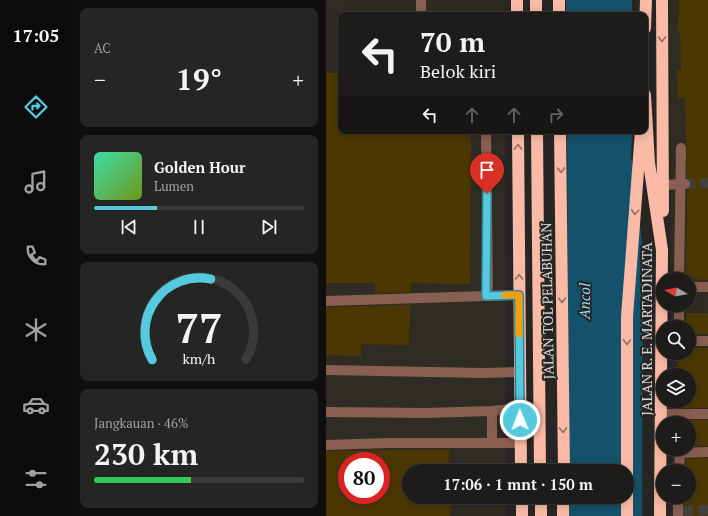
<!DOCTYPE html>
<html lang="id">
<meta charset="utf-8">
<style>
body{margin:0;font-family:"PT Serif",serif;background:#252524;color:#f1f3f6;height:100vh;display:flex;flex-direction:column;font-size:15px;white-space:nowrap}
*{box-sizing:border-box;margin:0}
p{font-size:13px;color:#a0a1a3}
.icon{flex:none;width:22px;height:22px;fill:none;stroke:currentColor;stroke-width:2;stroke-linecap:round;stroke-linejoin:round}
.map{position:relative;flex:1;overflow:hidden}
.details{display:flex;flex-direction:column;gap:8px;padding:8px;background:#100f0f;width:254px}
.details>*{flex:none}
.top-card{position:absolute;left:12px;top:12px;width:310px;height:122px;border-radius:8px;box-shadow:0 2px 10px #0003,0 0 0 1px #3b3a3a;background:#1d1c1b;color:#f1f3f6;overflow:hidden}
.needle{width:26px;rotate:280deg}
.controls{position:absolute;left:330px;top:272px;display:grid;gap:8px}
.controls a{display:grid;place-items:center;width:40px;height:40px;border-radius:50%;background:#1d1c1b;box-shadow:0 2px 10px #0003,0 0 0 1px #3b3a3a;font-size:20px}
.speed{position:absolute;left:12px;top:452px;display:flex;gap:8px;font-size:20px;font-weight:700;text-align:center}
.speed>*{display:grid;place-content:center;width:52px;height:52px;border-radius:50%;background:#1d1c1b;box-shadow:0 2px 10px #0003,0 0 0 1px #3b3a3a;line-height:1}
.speed .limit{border:6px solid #d22;background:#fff;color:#111}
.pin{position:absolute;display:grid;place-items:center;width:34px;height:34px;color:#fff;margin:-41px -17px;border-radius:50% 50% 50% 0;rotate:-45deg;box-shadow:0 0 4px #0007}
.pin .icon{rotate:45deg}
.me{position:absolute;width:44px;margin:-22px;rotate:359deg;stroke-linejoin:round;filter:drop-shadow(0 0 3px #0008)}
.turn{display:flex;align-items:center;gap:14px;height:84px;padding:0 16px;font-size:18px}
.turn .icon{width:52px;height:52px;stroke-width:2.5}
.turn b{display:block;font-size:28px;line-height:34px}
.lanes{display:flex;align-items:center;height:38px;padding:0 16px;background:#0003;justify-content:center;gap:20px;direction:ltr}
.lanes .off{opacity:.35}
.big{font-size:30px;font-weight:800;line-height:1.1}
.details .widget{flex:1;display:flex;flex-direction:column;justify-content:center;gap:6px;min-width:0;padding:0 14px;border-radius:8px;background:#252524}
.details .dial{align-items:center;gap:0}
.dial svg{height:104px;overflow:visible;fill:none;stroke:#3b3a3a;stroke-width:7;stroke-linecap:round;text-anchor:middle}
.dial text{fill:#f1f3f6;stroke:none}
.song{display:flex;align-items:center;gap:12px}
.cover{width:48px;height:48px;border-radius:6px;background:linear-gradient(135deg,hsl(160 70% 55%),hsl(80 70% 35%))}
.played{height:4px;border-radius:2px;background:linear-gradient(90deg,#55cadf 30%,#3b3a3a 30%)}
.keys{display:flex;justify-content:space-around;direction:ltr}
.heat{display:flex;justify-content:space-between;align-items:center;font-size:22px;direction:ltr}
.charge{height:6px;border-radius:3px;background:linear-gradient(90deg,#34c759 46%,#3b3a3a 0)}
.trip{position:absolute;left:76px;top:464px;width:232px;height:40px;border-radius:20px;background:#1d1c1b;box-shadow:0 2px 10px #0003,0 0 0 1px #3b3a3a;font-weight:800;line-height:40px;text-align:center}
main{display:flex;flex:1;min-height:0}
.tab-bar{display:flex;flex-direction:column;width:72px;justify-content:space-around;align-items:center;background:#0c0b0b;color:#a0a1a3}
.tab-bar .icon{width:28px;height:28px}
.tab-bar .current{color:#55cadf}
.tab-bar b{font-size:18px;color:#f1f3f6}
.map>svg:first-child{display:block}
.built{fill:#2f2c24;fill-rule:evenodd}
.water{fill:#13526a}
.building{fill:#4d3700;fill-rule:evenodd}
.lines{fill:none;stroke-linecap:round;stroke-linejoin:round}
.minor-tunnel{stroke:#42413f;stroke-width:10;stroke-dasharray:10 5;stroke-linecap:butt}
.minor{stroke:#895f51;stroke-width:10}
.highway{stroke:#fabaa5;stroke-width:12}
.oneway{stroke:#907064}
.route-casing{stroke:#378391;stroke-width:10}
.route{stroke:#55cadf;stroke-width:7}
.slow{stroke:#f59e0b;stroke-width:7}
.labels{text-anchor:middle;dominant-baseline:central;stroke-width:4;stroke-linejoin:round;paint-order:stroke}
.street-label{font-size:14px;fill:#dcdbd9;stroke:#272624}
.water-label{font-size:15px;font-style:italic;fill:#96dbfb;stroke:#272624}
</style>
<main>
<nav class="tab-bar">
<b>17:05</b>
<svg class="icon current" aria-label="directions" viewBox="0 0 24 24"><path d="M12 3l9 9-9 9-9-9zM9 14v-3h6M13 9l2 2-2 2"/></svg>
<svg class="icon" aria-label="music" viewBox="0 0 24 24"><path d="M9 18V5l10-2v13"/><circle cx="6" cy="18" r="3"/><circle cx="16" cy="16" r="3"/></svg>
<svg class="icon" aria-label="phone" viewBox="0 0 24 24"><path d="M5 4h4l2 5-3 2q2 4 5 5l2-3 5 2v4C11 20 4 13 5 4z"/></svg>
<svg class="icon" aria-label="climate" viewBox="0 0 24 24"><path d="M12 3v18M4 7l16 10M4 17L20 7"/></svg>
<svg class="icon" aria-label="car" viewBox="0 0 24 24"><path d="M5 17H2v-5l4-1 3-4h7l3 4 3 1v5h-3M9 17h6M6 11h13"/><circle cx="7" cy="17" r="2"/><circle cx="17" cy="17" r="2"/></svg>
<svg class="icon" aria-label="filters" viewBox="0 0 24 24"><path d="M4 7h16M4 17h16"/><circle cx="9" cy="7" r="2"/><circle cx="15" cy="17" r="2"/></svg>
</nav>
<section class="details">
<div class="widget"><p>AC</p>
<div class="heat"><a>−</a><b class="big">19°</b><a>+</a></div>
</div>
<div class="widget">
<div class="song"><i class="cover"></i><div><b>Golden Hour</b><p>Lumen</p></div></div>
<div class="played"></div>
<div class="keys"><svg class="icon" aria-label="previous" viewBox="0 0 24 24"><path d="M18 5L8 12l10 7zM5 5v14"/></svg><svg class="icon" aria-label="pause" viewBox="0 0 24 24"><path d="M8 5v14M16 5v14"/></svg><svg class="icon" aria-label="next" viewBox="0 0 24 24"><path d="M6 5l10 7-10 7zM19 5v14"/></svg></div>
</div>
<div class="widget dial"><svg viewBox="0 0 100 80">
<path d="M14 69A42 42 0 1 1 86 69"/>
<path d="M14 69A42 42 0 0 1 59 7" stroke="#55cadf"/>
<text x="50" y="56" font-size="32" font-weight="700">77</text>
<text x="50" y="72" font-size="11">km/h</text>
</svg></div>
<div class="widget"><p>Jangkauan · 46%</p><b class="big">230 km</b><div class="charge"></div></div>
</section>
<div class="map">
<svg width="382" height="516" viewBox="0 0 382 516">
<rect width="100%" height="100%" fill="#272624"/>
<path class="built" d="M0 0H178V15H15V131H179L180 471H83V497H180V516H0ZM21 461H55V495H21Z
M344 0H382V516H345V497H363V471H345V449H363V423H345V401H363V375H345V353H363V327H345V305H363V279H345Z"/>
<path class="water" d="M240 0H306V15H240Z
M241 131H306L305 156 317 248 316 516H243V497H301V471H243Z"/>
<path class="building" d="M353 0H382V280L360 279 361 190 365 184 361 178 359 98H352L351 70H355L354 31H352Z
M0 73H15V131H145L144 284 85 283 84 292 49 293V283H0Z
M84 305 83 345 35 344V356L0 355V307Z
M360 313H382V334H363V327H360Z
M363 348H382V408H351V401H363V375H352V353H363Z
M351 420H382V446H363V423H351Z
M63 450H123L124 471H83V497H124V516H0V451ZM21 461H55V495H21Z
M382 458V516H358V497H363V471H360V459Z"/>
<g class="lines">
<path class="minor-tunnel" d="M359 184 382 183
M357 511 382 510"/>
<path class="minor" d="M95 0V15
M160 131 162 287 160 296
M337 185 359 184
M353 279 355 148
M363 287H382
M0 301 193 295
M353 305V327
M363 341H382
M0 370 157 373 193 372
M166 411 194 408
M0 412 100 413 166 411V443H195
M335 414H382
M0 445 63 443H166
M353 471 354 453 382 452
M352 516V497"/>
<path class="highway" d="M191 0V15
M210 0V15
M233 0V15
M336 0 337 211
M319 28 320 0
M319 95 323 163 336 250 334 516
M192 131 195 471
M211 131 214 471
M234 131 238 471
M196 497V516
M215 497V516
M237 516V497
M301 516V317L315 131"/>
</g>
<defs><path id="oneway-chevron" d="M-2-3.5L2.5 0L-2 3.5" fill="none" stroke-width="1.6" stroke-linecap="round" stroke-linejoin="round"/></defs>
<g class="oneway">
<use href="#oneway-chevron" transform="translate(336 39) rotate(90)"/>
<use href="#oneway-chevron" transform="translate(192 147) rotate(-90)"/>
<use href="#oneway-chevron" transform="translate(235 170) rotate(89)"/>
<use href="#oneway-chevron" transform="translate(309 212) rotate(95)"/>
<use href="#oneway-chevron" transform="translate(193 277) rotate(-90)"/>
<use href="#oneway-chevron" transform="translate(236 300) rotate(89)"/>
<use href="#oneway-chevron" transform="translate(301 342) rotate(90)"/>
<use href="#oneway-chevron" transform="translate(237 430) rotate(89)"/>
</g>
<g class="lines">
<defs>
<path id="route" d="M161 194 160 296 193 295 194 420"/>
</defs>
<use href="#route" class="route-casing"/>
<use href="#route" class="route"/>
<path class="slow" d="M179 295H193V334"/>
</g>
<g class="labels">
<g class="street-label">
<text transform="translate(221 301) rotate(-91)">JALAN TOL PELABUHAN</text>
<text transform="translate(320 329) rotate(-90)">JALAN R. E. MARTADINATA</text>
</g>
<g class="water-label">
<text transform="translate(258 301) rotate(-89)">Ancol</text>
</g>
</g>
</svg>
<div class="controls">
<a><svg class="needle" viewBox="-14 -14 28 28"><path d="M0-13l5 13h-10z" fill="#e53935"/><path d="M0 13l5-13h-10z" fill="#a0a1a3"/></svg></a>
<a><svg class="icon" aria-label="search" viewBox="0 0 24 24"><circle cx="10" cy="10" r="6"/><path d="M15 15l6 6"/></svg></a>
<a><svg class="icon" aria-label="layers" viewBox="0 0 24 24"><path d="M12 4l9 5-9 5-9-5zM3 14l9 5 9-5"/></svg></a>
<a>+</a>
<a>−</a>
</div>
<div class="speed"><div class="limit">80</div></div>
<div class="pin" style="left:161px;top:194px;background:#d93025"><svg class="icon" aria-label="arrive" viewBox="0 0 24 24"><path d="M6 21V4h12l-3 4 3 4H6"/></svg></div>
<svg class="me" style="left:194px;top:420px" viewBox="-20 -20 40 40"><circle r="17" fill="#55cadf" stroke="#fff" stroke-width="3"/><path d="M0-11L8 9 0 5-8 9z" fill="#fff"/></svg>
<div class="trip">17:06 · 1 mnt · 150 m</div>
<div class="top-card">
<div class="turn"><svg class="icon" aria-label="left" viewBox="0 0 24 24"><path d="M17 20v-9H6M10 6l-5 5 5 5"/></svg><div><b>70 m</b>Belok kiri</div></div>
<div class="lanes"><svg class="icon" aria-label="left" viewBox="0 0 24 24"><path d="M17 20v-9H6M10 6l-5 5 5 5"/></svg><svg class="icon off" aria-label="ahead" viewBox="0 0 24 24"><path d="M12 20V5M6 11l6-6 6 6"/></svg><svg class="icon off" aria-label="ahead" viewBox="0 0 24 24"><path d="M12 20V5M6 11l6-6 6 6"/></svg><svg class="icon off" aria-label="right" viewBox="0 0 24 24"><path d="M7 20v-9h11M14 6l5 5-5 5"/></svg></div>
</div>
</div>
</main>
